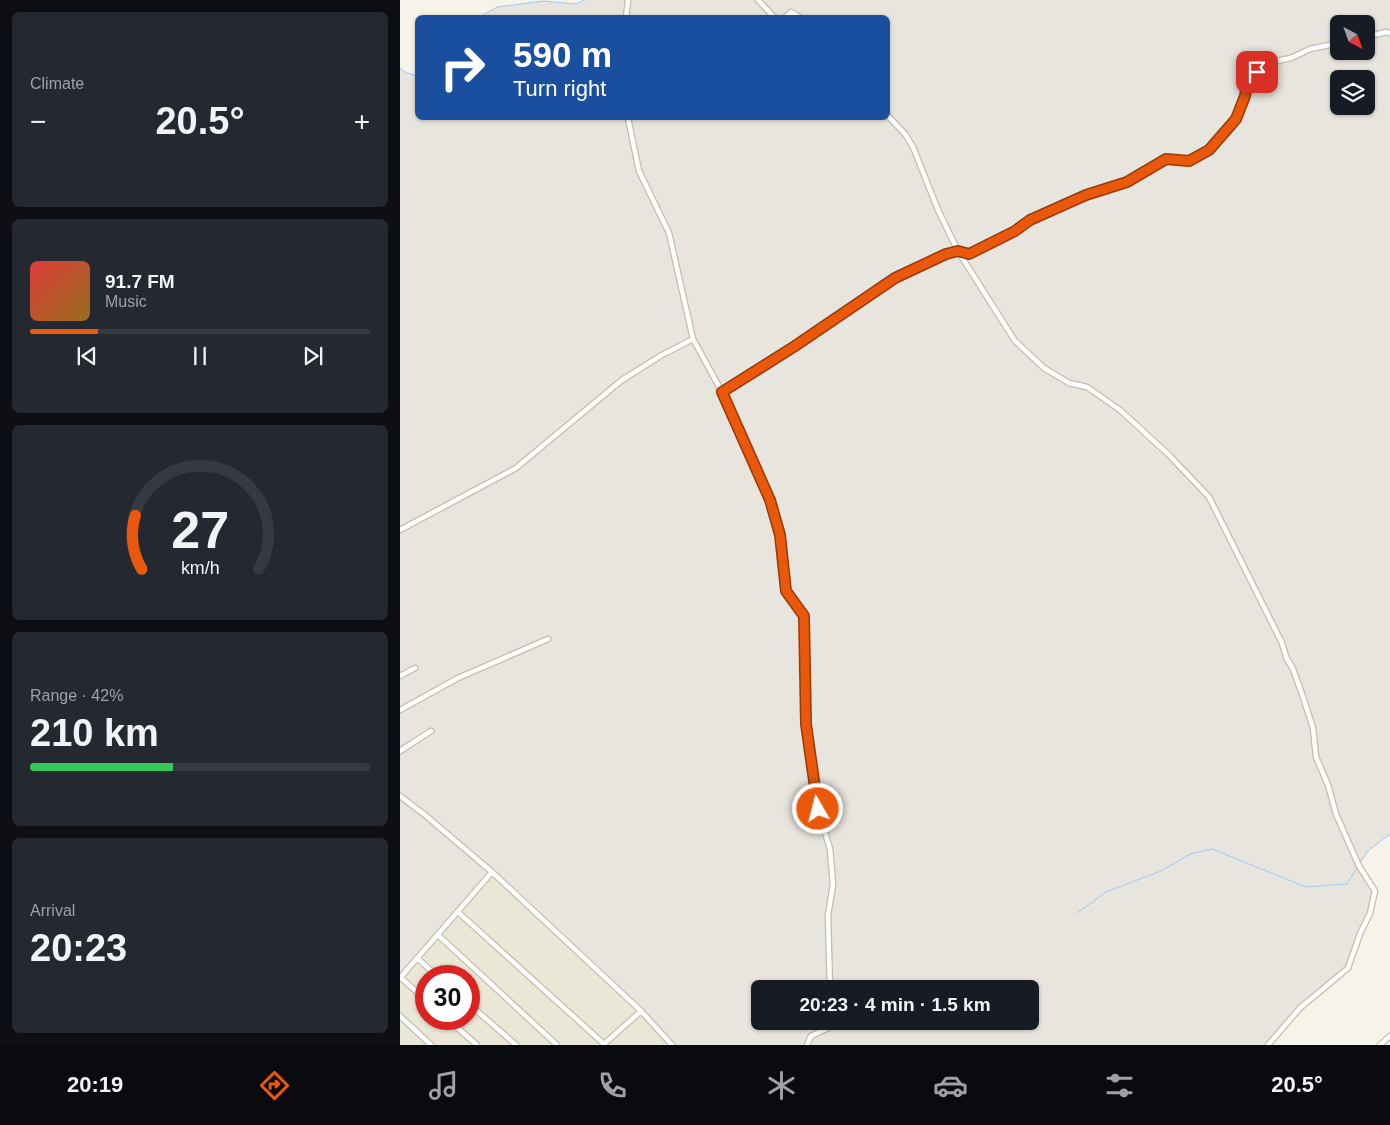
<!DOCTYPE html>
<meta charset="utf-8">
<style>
body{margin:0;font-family:Arial,sans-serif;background:#242831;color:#f1f3f6;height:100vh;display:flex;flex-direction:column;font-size:19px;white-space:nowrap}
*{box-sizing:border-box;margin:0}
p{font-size:16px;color:#9ea1a6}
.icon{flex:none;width:28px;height:28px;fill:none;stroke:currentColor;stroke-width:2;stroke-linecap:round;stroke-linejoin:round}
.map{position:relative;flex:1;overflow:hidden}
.side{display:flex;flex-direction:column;gap:12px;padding:12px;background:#0d0f14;width:400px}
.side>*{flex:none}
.top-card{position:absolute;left:15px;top:15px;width:475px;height:105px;border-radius:8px;box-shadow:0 1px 4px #0004;background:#1a4fa0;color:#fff;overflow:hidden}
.needle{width:32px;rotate:139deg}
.tools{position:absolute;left:930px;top:15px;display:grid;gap:10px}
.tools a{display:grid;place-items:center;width:45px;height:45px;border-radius:8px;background:#171b24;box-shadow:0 1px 4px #0004;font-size:25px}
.speed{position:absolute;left:15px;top:965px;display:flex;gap:10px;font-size:25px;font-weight:700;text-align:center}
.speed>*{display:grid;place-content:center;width:65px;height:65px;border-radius:50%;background:#171b24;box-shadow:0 1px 4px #0004;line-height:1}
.speed .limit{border:8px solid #d22;background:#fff;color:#111}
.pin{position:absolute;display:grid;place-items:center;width:42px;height:42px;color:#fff;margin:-21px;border-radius:10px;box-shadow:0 2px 8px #0006}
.me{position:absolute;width:55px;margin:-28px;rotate:352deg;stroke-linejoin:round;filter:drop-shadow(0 0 4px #0008)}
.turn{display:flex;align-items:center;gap:18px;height:105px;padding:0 15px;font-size:22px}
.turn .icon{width:65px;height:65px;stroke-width:2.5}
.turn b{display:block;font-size:35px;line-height:42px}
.big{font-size:38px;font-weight:800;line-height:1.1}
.side .tile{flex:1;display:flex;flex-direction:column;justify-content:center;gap:8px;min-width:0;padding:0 18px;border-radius:8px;background:#242831}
.side .dial{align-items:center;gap:0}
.dial svg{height:130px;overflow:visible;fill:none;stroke:#363941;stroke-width:7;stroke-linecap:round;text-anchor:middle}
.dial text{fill:#f1f3f6;stroke:none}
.song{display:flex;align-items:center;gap:15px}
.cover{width:60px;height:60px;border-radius:8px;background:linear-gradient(135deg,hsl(0 70% 55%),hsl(40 70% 35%))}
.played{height:5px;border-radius:2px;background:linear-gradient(90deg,#ea580c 20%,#363941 20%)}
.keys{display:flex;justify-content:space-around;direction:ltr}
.heat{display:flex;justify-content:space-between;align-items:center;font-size:28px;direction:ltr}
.charge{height:8px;border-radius:4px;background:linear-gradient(90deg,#34c759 42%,#363941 0)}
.trip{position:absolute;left:351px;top:980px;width:288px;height:50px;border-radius:8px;background:#171b24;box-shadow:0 1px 4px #0004;font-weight:800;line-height:50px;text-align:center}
.tabs{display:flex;height:80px;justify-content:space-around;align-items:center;background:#090b0e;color:#9ea1a6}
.tabs .icon{width:35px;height:35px}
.tabs .on{color:#ea580c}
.tabs b{font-size:22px;color:#f1f3f6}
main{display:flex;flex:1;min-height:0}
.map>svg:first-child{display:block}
.residential{fill:#eae7d7;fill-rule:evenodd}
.industrial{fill:#e8e5de;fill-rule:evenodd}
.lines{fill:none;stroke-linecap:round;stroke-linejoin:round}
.stream{stroke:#a1c8f7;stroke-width:1}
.street-casing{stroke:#c2beab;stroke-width:7}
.street{stroke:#fff;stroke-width:4.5}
.route-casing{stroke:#983908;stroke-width:12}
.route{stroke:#ea580c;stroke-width:9}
</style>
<main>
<section class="side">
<div class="tile"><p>Climate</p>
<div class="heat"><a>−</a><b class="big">20.5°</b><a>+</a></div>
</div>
<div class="tile">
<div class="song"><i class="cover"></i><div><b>91.7 FM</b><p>Music</p></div></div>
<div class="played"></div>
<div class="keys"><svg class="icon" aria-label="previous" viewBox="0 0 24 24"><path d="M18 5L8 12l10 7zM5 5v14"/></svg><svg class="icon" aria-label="pause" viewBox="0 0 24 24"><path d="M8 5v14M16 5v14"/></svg><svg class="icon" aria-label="next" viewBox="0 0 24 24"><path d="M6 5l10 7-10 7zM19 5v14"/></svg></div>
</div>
<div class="tile dial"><svg viewBox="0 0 100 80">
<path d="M14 69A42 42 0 1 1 86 69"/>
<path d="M14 69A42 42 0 0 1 10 36" stroke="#ea580c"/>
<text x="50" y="56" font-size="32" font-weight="700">27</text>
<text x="50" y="72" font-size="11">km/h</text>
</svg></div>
<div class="tile"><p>Range · 42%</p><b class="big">210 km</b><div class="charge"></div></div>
<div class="tile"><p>Arrival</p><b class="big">20:23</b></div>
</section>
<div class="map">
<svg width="990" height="1045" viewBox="0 0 990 1045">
<rect width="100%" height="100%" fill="#f6f4e9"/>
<path class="residential" d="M90 870 241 1011 266 1039 259 1045H0V974ZM26 976H69V1019H26Z"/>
<path class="industrial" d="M185 0H990V834L968 851 959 866 975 891 972 905 948 968 918 992 868 1045H259L265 1039 241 1011 90 870 0 974V68L7 73 17 76 18 118H488V18L78 17 97 7 144 1 175 4ZM939 24H966V51H939ZM939 79H966V106H939ZM360 989H630V1021H360Z"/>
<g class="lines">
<path class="stream" d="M78 18 97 7 144 1 175 4 185 0
M0 68 7 73 18 76
M960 863 968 851 990 834
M677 913 706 892 761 871 790 854 812 849 906 887 947 884 958 866"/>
<defs>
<path id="street" d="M358 0 375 18
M226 18 228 0
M384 18 391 12 401 18
M966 37 986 32 990 33
M488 116 505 134 513 147 538 210 558 251 615 341 644 368 669 383 687 387 720 410 768 454 809 497 882 643 886 657 893 669 903 697 913 728 916 757 928 785 936 814 959 866 975 891 970 913 960 934 948 968 900 1008 868 1045
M228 118 239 171 269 233 293 339 322 392 370 500 380 535 386 591 404 616 406 724 418 809 430 849 433 885 428 915 430 989
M322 392 395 346 495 278 546 254 558 251 569 254 615 231 630 220 686 195 727 182 766 159 789 161 809 150 836 119 845 96 847 84 857 72 867 63 891 58 910 49 939 43
M0 530 116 468 222 380 262 355 293 339
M0 676 15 668
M0 710 58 678 148 639
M0 751 31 731
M0 796 25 815 92 872 241 1011 272 1045
M58 912 204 1044
M38 935 157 1045
M17 958 37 976
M0 977 26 1000
M0 978 92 872
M69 1004 116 1045
M0 1016 31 1045
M47 1019 77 1045
M203 1045 241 1011
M407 1045 411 1036 428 1028 431 1021
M980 1045 990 1036"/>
</defs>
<use href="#street" class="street-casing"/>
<use href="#street" class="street"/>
</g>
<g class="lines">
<defs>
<path id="route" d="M418 809 406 724 404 616 386 591 380 535 370 500 322 392 395 346 495 278 546 254 558 251 569 254 615 231 630 220 686 195 727 182 766 159 789 161 809 150 836 119 845 96 847 84 857 72"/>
</defs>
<use href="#route" class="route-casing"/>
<use href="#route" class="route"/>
</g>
</svg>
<div class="tools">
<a><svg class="needle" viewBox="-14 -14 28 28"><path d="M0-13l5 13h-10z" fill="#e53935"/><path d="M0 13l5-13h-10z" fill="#9ea1a6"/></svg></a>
<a><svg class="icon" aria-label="layers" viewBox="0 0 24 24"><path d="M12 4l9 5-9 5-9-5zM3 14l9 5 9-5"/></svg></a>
</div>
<div class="speed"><div class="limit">30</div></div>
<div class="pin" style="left:857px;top:72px;background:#d93025"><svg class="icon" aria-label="arrive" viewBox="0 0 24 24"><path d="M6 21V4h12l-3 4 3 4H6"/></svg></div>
<svg class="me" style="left:418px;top:809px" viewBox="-20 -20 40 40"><circle r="17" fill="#ea580c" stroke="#fff" stroke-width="3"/><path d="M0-11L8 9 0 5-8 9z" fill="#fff"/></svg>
<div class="trip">20:23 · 4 min · 1.5 km</div>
<div class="top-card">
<div class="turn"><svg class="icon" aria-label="right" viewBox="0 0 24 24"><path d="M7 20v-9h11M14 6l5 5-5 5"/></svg><div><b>590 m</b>Turn right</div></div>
</div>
</div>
</main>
<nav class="tabs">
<b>20:19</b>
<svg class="icon on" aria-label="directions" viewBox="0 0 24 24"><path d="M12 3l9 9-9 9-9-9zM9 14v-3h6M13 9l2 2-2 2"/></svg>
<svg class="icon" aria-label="music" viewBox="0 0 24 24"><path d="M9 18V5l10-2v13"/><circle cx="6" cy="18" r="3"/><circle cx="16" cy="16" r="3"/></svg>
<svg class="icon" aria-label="phone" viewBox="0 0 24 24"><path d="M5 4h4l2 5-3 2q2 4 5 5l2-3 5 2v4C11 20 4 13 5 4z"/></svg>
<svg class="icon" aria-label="climate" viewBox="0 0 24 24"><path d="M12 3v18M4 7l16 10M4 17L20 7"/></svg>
<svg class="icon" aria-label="car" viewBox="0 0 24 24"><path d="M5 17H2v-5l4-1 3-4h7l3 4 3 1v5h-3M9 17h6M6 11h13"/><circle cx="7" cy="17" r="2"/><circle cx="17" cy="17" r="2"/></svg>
<svg class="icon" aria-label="filters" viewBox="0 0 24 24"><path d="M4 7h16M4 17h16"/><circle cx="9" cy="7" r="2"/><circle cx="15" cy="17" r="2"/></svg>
<b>20.5°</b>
</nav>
